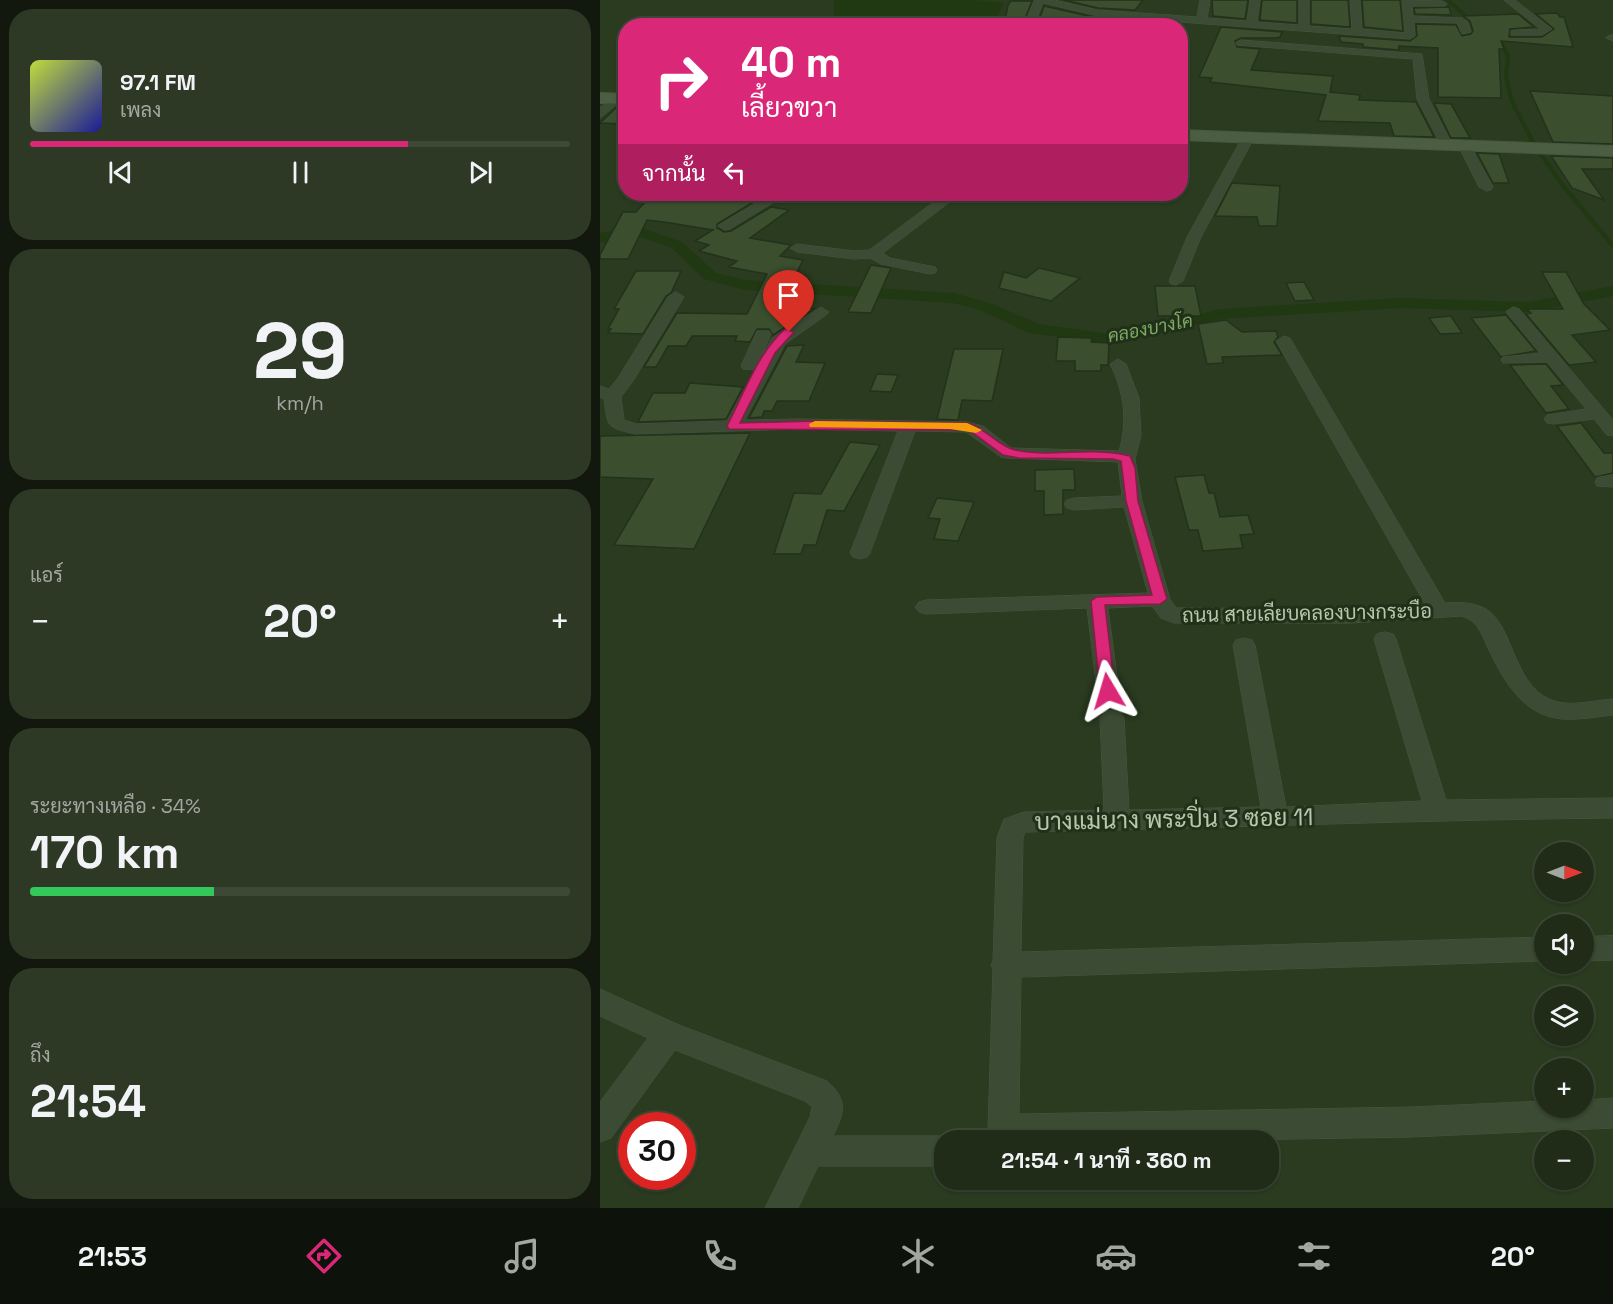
<!DOCTYPE html>
<html lang="th">
<meta charset="utf-8">
<style>
body{margin:0;font-family:"Space Grotesk",Sarabun,sans-serif;background:#2d3825;color:#f1f3f6;height:100vh;display:flex;flex-direction:column;font-size:22px;white-space:nowrap}
*{box-sizing:border-box;margin:0}
p{font-size:20px;color:#a2a7a2}
.icon{flex:none;width:33px;height:33px;fill:none;stroke:currentColor;stroke-width:2;stroke-linecap:round;stroke-linejoin:round}
.map{position:relative;flex:1;overflow:hidden}
.details{display:flex;flex-direction:column;gap:9px;padding:9px;background:#12180d;width:600px}
.details>*{flex:none}
.guide{position:absolute;left:18px;top:18px;width:570px;height:183px;border-radius:24px;box-shadow:0 2px 4px #0004,0 0 0 2px #3d4837;background:#db2777;color:#fff;overflow:hidden}
.needle{width:39px;rotate:90deg}
.controls{position:absolute;left:934px;top:842px;display:grid;gap:12px}
.controls a{display:grid;place-items:center;width:60px;height:60px;border-radius:50%;background:#202c18;box-shadow:0 2px 4px #0004,0 0 0 2px #3d4837;font-size:30px}
.speed{position:absolute;left:18px;top:1112px;display:flex;gap:12px;font-size:30px;font-weight:700;text-align:center}
.speed>*{display:grid;place-content:center;width:78px;height:78px;border-radius:50%;background:#202c18;box-shadow:0 2px 4px #0004,0 0 0 2px #3d4837;line-height:1}
.speed .limit{border:9px solid #d22;background:#fff;color:#111}
.pin{position:absolute;display:grid;place-items:center;width:51px;height:51px;color:#fff;margin:-62px -26px;border-radius:50% 50% 50% 0;rotate:-45deg;box-shadow:0 0 6px #0007}
.pin .icon{rotate:45deg}
.me{position:absolute;width:66px;margin:-33px;rotate:353deg;stroke-linejoin:round;filter:drop-shadow(0 0 4px #0008)}
.turn{display:flex;align-items:center;gap:21px;height:126px;padding:0 24px;font-size:27px}
.turn .icon{width:78px;height:78px;stroke-width:2.5}
.turn b{display:block;font-size:42px;line-height:51px}
.then{display:flex;align-items:center;height:57px;padding:0 24px;background:#0003;gap:12px;font-size:22px}
.big{font-size:45px;font-weight:700;line-height:1.1}
.details .card{flex:1;display:flex;flex-direction:column;justify-content:center;gap:9px;min-width:0;padding:0 21px;border-radius:24px;background:#2d3825}
.details .dial{align-items:center;gap:0}
.dial b{font-size:78px;line-height:1}
.song{display:flex;align-items:center;gap:18px}
.cover{width:72px;height:72px;border-radius:9px;background:linear-gradient(135deg,hsl(70 70% 55%),hsl(240 70% 35%))}
.played{height:6px;border-radius:3px;background:linear-gradient(90deg,#db2777 70%,#3d4837 70%)}
.keys{display:flex;justify-content:space-around;direction:ltr}
.heat{display:flex;justify-content:space-between;align-items:center;font-size:33px;direction:ltr}
.charge{height:9px;border-radius:4px;background:linear-gradient(90deg,#34c759 34%,#3d4837 0)}
.trip{position:absolute;left:334px;top:1130px;width:345px;height:60px;border-radius:24px;background:#202c18;box-shadow:0 2px 4px #0004,0 0 0 2px #3d4837;font-weight:700;line-height:60px;text-align:center}
.tab-bar{display:flex;height:96px;justify-content:space-around;align-items:center;background:#0d120a;color:#a2a7a2}
.tab-bar .icon{width:42px;height:42px}
.tab-bar .active{color:#db2777}
.tab-bar b{font-size:27px;color:#f1f3f6}
main{display:flex;flex:1;min-height:0}
.map>svg:first-child{display:block}
.water{fill:#203913}
.lines{fill:none;stroke-linecap:round;stroke-linejoin:round}
.stream-far1{stroke:#203913;stroke-width:4}
.stream{stroke:#203913;stroke-width:4.5}
.canal{fill:#203913;fill-rule:evenodd}
.building{fill:#3b4f2e;stroke:#23321b;stroke-width:1.5}
.street-casing{stroke:#485740;stroke-width:1}
.secondary-casing{stroke:#485740;stroke-width:2}
.street{fill:#3c4b33;fill-rule:evenodd}
.secondary{fill:#4b5e41;fill-rule:evenodd}
.route{fill:#db2777;stroke:#8e194d;stroke-width:1.5}
.slow{fill:#f59e0b}
.labels{text-anchor:middle;dominant-baseline:central;stroke-width:6;stroke-linejoin:round;paint-order:stroke}
.far-water-label{font-size:18px;font-style:italic;fill:#7eaa64;stroke:#213019}
.street-label{font-size:20px;fill:#b7c7ae;stroke:#213019}
.near-street-label{font-size:24px;fill:#b7c7ae;stroke:#213019}
</style>
<main>
<section class="details">
<div class="card">
<div class="song"><i class="cover"></i><div><b>97.1 FM</b><p>เพลง</p></div></div>
<div class="played"></div>
<div class="keys"><svg class="icon" aria-label="previous" viewBox="0 0 24 24"><path d="M18 5L8 12l10 7zM5 5v14"/></svg><svg class="icon" aria-label="pause" viewBox="0 0 24 24"><path d="M8 5v14M16 5v14"/></svg><svg class="icon" aria-label="next" viewBox="0 0 24 24"><path d="M6 5l10 7-10 7zM19 5v14"/></svg></div>
</div>
<div class="card dial"><b>29</b><p>km/h</p></div>
<div class="card"><p>แอร์</p>
<div class="heat"><a>−</a><b class="big">20°</b><a>+</a></div>
</div>
<div class="card"><p>ระยะทางเหลือ · 34%</p><b class="big">170 km</b><div class="charge"></div></div>
<div class="card"><p>ถึง</p><b class="big">21:54</b></div>
</section>
<div class="map">
<svg width="1013" height="1208" viewBox="0 0 1013 1208">
<rect width="100%" height="100%" fill="#2a3b20"/>
<path class="water" d="M234 0H372L404 3 393 25 234 26Z"/>
<g class="lines">
<path class="stream-far1" d="M848 0 877 26
M898 36 908 56 906 77 912 102 932 140"/>
<path class="stream" d="M931 139 961 183 1013 246"/>
<path class="canal" d="M39 227 82 242 116 273 145 280 354 293 392 304 439 324 509 334 621 309 800 298 929 302 1013 286V296L929 312 800 308 621 319 509 344 429 333 380 310 353 303 145 290 104 279 72 248 38 236 0 243V233Z"/>
</g>
<path class="building" d="M464 0H543L535 10 498 8Z
M612 0H648L645 19 613 16Z
M662 0H697V23L660 20Z
M711 0H748L750 27 711 24Z
M762 0H800L803 31 764 27Z
M411 1H432L422 26H404L408 5Z
M444 6 497 18 527 20 523 26H437Z
M849 7 851 15 815 14 814 8Z
M957 13 960 17H964L973 47 901 41 904 49H899L901 98 838 97V48L799 46V50L763 47V44L741 42 739 36 810 41 817 36 816 24 856 25 862 36 871 34 873 31 870 21 863 16 918 14 934 27 910 29 909 37H942L954 29 936 14Z
M621 27 682 32 680 37 674 38H641L635 41 637 47 660 49 651 70 733 76 730 92 760 95 759 100 816 102 834 137 794 136 790 123 718 121 726 95 610 82 612 78 599 77Z
M930 91 1013 96V144L953 142Z
M834 103 851 104 870 138H851Z
M18 106H26V124L0 123Z
M877 153 899 154 909 183H893Z
M951 156 1013 158V169H982L1004 200 972 188Z
M632 183 680 186 677 226H659L657 217 615 216Z
M93 194 143 196 137 200 152 203 117 224V228L124 232 131 231 171 207 189 210 150 238 191 245 180 256 203 260 181 305 214 309 173 335 169 329H157L150 342 135 341 137 336H92L86 346H68L56 367H44L77 313 147 314 167 274 129 267 137 261 99 251 109 245 95 241 113 230 64 222 47 220 28 259H0V255L23 212H36L47 200 84 202Z
M271 265 291 268 271 313 248 312Z
M439 268 480 278 451 301 399 288 404 272 426 278Z
M36 271H81L71 293 66 296 43 334 8 333 11 329H8L19 309H14Z
M942 272H966L984 304 1010 330 972 335 996 362 969 365 926 314 931 313 927 309H963Z
M704 282 714 300 695 301 686 283Z
M555 286H595L601 316H558Z
M906 315 936 351 901 357 871 318Z
M851 316 862 333 840 334 829 318Z
M626 320 642 332 676 331 678 337 674 342 682 355 622 357 623 363 607 364 598 324Z
M458 337 492 338 491 342 509 343 508 365H501V371H475V361H456Z
M204 345 196 362 225 363 209 401H177L172 411H164L162 417 149 418 187 346Z
M354 349H403L392 401 362 400 358 420 337 419Z
M946 364 963 385 951 386 969 409 946 413 910 365Z
M277 374 298 375 291 392 270 391Z
M90 383 143 387 126 419 38 422 53 393H85Z
M981 423 1004 453H1013V473L995 477 957 426Z
M150 433 94 549 14 545 53 479 0 477V436Z
M250 442 280 445 244 511 227 510 216 545H204L201 554H174L194 493 221 494Z
M474 469 475 490H463V514L444 515V491H435V470Z
M604 475 609 493H614L620 517 648 515 654 534 640 535 643 548 603 551 598 530H589L575 477Z
M337 498 374 502 358 541 334 539 340 519 328 518Z"/>
<g class="lines">
<defs>
<path id="street" d="M435 0H454L498 10 597 17 600 0H610L607 18 647 21 650 0H660L657 22 699 25V0H709V26L752 29 750 0H760L762 29 805 33 802 0 842 1 847 4 845 6H812L813 16 862 18 868 22 871 32 862 34 857 23 814 22 815 36 810 39 498 16 443 3 434 26H424Z
M904 0H915L952 29 942 35H911V31L915 30 940 29Z
M1011 35H1013V41L1006 38Z
M641 40 822 54 829 99 852 144 850 147H842L817 99 813 59 637 45 636 43Z
M17 96 23 99 21 101 0 118V108Z
M648 134 654 138 601 237 583 281 576 285 571 284 569 281 587 237 642 138Z
M864 141 870 145 893 187 891 190 886 191 879 187 858 145Z
M171 194H187L130 229 125 230 118 226Z
M345 194H360L283 253 290 258 335 267 337 270 335 273 330 274 281 264 270 258 254 259 197 252 190 248 197 244 254 251 269 250Z
M76 292 84 297 33 381 21 397 24 420 36 424 127 421 155 370 143 369 141 366 157 331H169L171 334 160 360 172 338 221 307 229 312 226 315 185 344 145 420 197 419 367 422 383 426 411 448 519 451C528 422 524 391 510 364L518 359 526 364 539 398 541 436 535 459 542 501 570 599 576 608 750 609 825 604 676 341 684 336 690 338 845 603C859 602 873 602 886 609 915 626 913 692 958 702 975 706 995 700 1013 699V715C996 717 979 720 962 719 921 715 903 679 887 646 881 632 877 621 862 616L750 623H574L561 618 552 606 508 608 519 691 516 697 508 699 500 697 497 691 487 608 326 614 319 612 315 607 319 602 326 600 548 593 524 507 474 510 467 508 464 504 467 500 474 498 522 496 518 462 407 458 401 457 366 432 315 431 270 553 267 557 260 559 253 557 250 553 298 431 197 429 35 434C6 427 8 428 4 399L0 397V386L9 389 18 378 68 297Z
M914 307 919 309 1013 420V436L1007 435 994 419 953 424 947 423 944 419 947 415 986 409 947 362 903 363 901 360 903 357 940 353 906 312Z
M1013 475V487L997 486 995 482 997 478Z
M785 632 793 634 796 639 846 800 1013 798V818C817 820 621 828 425 832L423 838 421 952 945 937V961L421 977 419 1114 812 1107 945 1101V1107H984V1100L1013 1098V1128L812 1137 632 1140H383L388 1129 393 969 391 965 393 961 397 838 404 819 424 812 504 810 500 718 504 712 512 710 520 712 524 718 529 810 661 807 633 645 636 640 644 638 652 640 655 645 686 807 822 801 774 639 777 634Z
M1013 936V960L984 961V937Z
M0 989 79 1025 227 1081C248 1100 245 1111 233 1136H345L356 1140H345V1166H218L198 1208H165L210 1117 212 1107 205 1101 75 1050 11 1138 0 1142V1102L48 1038 0 1016Z"/>
<path id="secondary" d="M0 93 26 94V104L0 103Z
M580 130 1013 146V156L580 140Z"/>
</defs>
<use href="#street" class="street-casing"/>
<use href="#secondary" class="secondary-casing"/>
<use href="#street" class="street"/>
<use href="#secondary" class="secondary"/>
</g>
<path class="route" d="M185 329 194 332 175 353 140 423 216 421 367 423C386 428 399 447 415 450 452 458 492 446 530 456L535 468 538 501 567 599 560 604 505 605 515 691 513 694 508 696 500 691 491 601 497 597 552 595 526 501 521 461 513 459 419 458 403 455 373 433 366 430 129 429 127 426C144 394 157 354 185 329Z"/>
<path class="slow" d="M215 421 367 423 382 430 376 433 350 429 210 427 209 424Z"/>
<g class="labels">
<g class="far-water-label">
<text transform="translate(550 328) rotate(-11)">คลองบางโค</text>
</g>
<g class="street-label">
<text transform="translate(707 613) rotate(-1)">ถนน สายเลียบคลองบางกระบือ</text>
</g>
<g class="near-street-label">
<text transform="translate(574 819) rotate(-1)">บางแม่นาง พระปิ่น 3 ซอย 11</text>
</g>
</g>
</svg>
<div class="controls">
<a><svg class="needle" viewBox="-14 -14 28 28"><path d="M0-13l5 13h-10z" fill="#e53935"/><path d="M0 13l5-13h-10z" fill="#a2a7a2"/></svg></a>
<a><svg class="icon" aria-label="sound" viewBox="0 0 24 24"><path d="M4 9h4l5-4v14l-5-4H4zM17 9q2 3 0 6"/></svg></a>
<a><svg class="icon" aria-label="layers" viewBox="0 0 24 24"><path d="M12 4l9 5-9 5-9-5zM3 14l9 5 9-5"/></svg></a>
<a>+</a>
<a>−</a>
</div>
<div class="speed"><div class="limit">30</div></div>
<div class="pin" style="left:189px;top:332px;background:#d93025"><svg class="icon" aria-label="arrive" viewBox="0 0 24 24"><path d="M6 21V4h12l-3 4 3 4H6"/></svg></div>
<svg class="me" style="left:508px;top:691px" viewBox="-20 -20 40 40"><path d="M0-17L14 15 0 8-14 15z" fill="#db2777" stroke="#fff" stroke-width="4"/></svg>
<div class="trip">21:54 · 1 นาที · 360 m</div>
<div class="guide">
<div class="turn"><svg class="icon" aria-label="right" viewBox="0 0 24 24"><path d="M7 20v-9h11M14 6l5 5-5 5"/></svg><div><b>40 m</b>เลี้ยวขวา</div></div>
<div class="then">จากนั้น<svg class="icon" aria-label="left" viewBox="0 0 24 24"><path d="M17 20v-9H6M10 6l-5 5 5 5"/></svg></div>
</div>
</div>
</main>
<nav class="tab-bar">
<b>21:53</b>
<svg class="icon active" aria-label="directions" viewBox="0 0 24 24"><path d="M12 3l9 9-9 9-9-9zM9 14v-3h6M13 9l2 2-2 2"/></svg>
<svg class="icon" aria-label="music" viewBox="0 0 24 24"><path d="M9 18V5l10-2v13"/><circle cx="6" cy="18" r="3"/><circle cx="16" cy="16" r="3"/></svg>
<svg class="icon" aria-label="phone" viewBox="0 0 24 24"><path d="M5 4h4l2 5-3 2q2 4 5 5l2-3 5 2v4C11 20 4 13 5 4z"/></svg>
<svg class="icon" aria-label="climate" viewBox="0 0 24 24"><path d="M12 3v18M4 7l16 10M4 17L20 7"/></svg>
<svg class="icon" aria-label="car" viewBox="0 0 24 24"><path d="M5 17H2v-5l4-1 3-4h7l3 4 3 1v5h-3M9 17h6M6 11h13"/><circle cx="7" cy="17" r="2"/><circle cx="17" cy="17" r="2"/></svg>
<svg class="icon" aria-label="filters" viewBox="0 0 24 24"><path d="M4 7h16M4 17h16"/><circle cx="9" cy="7" r="2"/><circle cx="15" cy="17" r="2"/></svg>
<b>20°</b>
</nav>
